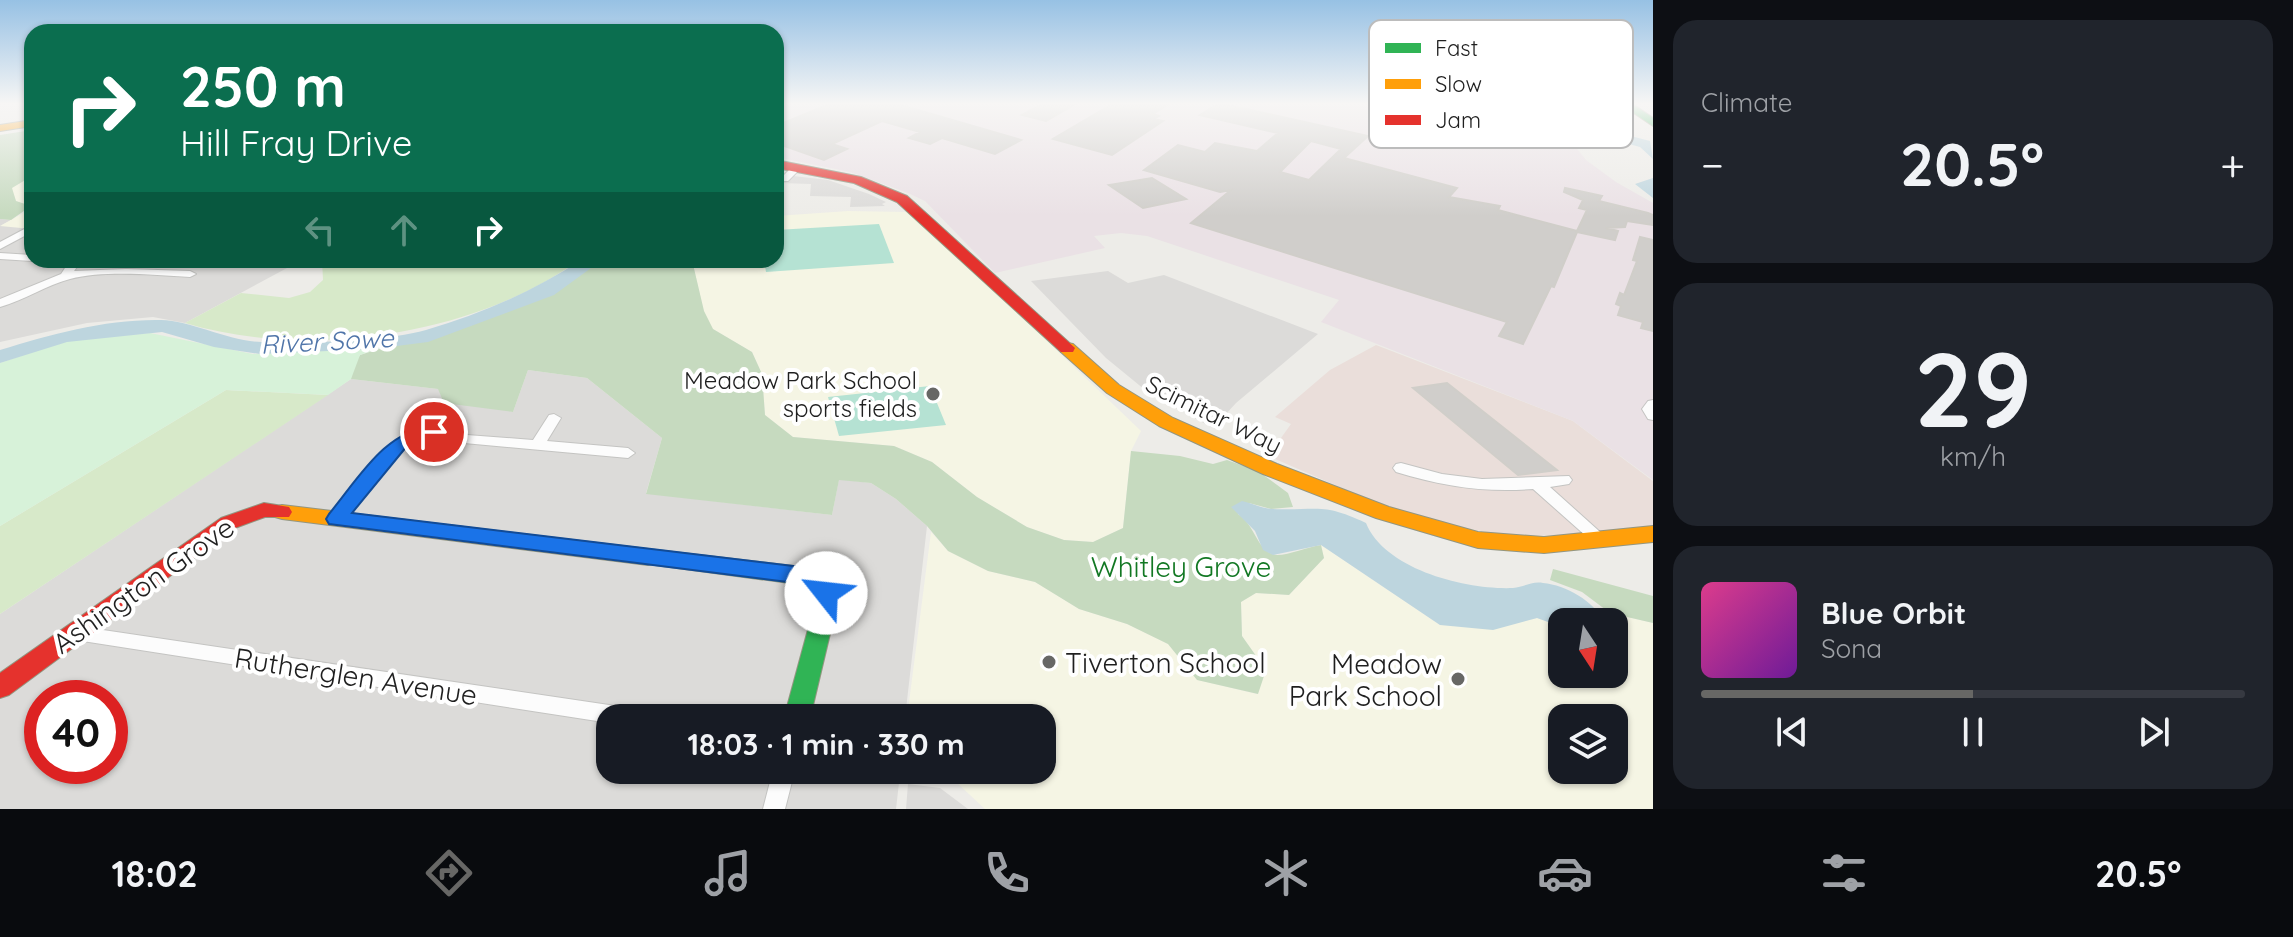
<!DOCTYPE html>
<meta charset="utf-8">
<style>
body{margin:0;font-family:Quicksand,sans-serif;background:#20242c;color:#f1f3f6;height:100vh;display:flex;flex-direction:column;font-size:30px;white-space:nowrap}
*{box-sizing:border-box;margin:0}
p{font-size:26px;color:#9ea1a6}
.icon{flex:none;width:44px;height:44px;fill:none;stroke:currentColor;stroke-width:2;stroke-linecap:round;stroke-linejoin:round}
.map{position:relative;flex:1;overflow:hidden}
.side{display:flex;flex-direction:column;gap:20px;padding:20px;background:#0d0f14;width:640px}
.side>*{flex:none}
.top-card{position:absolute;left:24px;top:24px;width:760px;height:244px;border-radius:24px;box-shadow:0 2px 6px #0004;background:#0b6e4f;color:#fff;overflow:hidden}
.needle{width:52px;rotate:168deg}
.tools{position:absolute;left:1548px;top:608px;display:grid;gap:16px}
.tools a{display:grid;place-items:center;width:80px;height:80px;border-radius:16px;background:#171b24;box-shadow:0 2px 6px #0004;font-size:40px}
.speed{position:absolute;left:24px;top:680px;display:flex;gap:16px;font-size:40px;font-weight:700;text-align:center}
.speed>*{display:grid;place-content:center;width:104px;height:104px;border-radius:50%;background:#171b24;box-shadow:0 2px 6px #0004;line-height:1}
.speed .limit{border:12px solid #d22;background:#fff;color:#111}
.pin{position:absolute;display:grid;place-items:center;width:68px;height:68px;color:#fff;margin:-34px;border:4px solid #fff;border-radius:50%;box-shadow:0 2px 8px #0007}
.me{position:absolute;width:88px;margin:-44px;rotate:299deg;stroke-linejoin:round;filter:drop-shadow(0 0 6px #0008)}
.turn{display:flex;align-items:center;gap:28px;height:168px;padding:0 24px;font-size:36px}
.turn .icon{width:104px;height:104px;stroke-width:2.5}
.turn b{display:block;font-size:56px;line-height:68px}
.lanes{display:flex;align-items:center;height:76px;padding:0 24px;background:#0003;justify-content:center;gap:40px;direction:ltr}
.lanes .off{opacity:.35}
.big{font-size:60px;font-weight:700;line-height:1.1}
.side .tile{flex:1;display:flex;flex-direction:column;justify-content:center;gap:12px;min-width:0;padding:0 28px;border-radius:24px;background:#20242c}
.side .dial{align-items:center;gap:0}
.dial b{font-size:104px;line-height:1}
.song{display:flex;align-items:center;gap:24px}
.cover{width:96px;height:96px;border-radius:12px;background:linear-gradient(135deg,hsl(330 70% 55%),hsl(280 70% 35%))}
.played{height:8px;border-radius:4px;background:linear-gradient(90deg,#676765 50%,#363941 50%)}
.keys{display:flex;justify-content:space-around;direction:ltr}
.heat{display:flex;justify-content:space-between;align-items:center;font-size:44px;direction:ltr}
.trip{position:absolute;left:596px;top:704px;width:460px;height:80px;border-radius:24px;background:#171b24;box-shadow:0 2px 6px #0004;font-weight:700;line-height:80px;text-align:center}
.tab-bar{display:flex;height:128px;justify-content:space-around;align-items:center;background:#090b0e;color:#9ea1a6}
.tab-bar .icon{width:56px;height:56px}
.tab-bar .selected{color:#676765}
.tab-bar b{font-size:36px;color:#f1f3f6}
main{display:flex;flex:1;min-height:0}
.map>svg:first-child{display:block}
.residential{fill:#dcdbd9;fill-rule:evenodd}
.commercial{fill:#eadeda}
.industrial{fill:#eae1e5}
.education{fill:#f5f5e4;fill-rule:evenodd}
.grass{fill:#d7e9c9}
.forest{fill:#c6dabf}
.park{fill:#d7f2d9}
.pitch{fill:#b5e2d3}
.water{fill:#bdd5de}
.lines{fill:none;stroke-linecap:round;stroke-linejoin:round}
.river{fill:#bdd5de;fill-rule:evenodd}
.building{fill:#d0cecb;stroke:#d0cec9;stroke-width:2;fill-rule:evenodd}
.street-casing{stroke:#c4c4c2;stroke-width:2}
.fast-casing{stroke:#939681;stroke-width:2}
.slow-casing{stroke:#939681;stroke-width:2}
.jam-casing{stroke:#939681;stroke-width:2}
.street{fill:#fcfcfc;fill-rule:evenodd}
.fast{fill:#30b455;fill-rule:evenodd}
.slow{fill:#ff9f0a;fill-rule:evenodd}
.jam{fill:#e5322d;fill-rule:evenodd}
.route{fill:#1a73e8;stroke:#114b97;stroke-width:2}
.poi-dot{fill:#676765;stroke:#fff;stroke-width:3}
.labels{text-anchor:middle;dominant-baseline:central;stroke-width:8;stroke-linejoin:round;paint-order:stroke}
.poi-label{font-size:24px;fill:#1f1f1f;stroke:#fff;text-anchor:end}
.street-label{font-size:24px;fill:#1f1f1f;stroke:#fff}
.water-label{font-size:26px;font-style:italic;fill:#5075a9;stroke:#fff}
.near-park-label{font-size:28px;fill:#127823;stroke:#fff}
.near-street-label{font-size:28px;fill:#1f1f1f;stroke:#fff}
.near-poi-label{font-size:28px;fill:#1f1f1f;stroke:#fff;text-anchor:start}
.key{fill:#fff;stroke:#bcbcbc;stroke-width:2}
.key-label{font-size:22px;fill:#1f1f1f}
</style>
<main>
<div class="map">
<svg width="1653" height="809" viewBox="0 0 1653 809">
<rect width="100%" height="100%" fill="#edece8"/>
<path class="residential" d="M776 174 828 180 869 194 886 202 882 204 885 206 850 207 851 197 810 196 811 184 780 183Z
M0 219 11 220 2 225 32 229V260H302L185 323 153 317 87 323 0 342Z
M1108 271 1128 283 1164 275 1318 334 1236 403 1213 428 1150 394 1106 358 1031 281Z
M528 370 587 378 662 438 646 493 832 515 839 479 871 483 896 499 927 526 905 718H610V770H858L900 774 896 809H0V614L351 379 438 389 513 412ZM42 698H110V766H42Z
M908 784 940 788 968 809H906Z"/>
<path class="commercial" d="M1376 345 1573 421 1653 481V525L1588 536 1503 535 1438 523 1372 501 1268 456 1291 424 1275 417 1330 370Z"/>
<path class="industrial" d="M776 103 1541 104 1586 160 1616 182 1653 203V480L1573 421 1321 322 1339 300 1147 236 1121 233 1094 236 1105 248 995 273 925 201 908 193 850 172 776 157Z"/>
<path class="education" d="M32 176V229L0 226 29 210 30 206 16 201 11 188Z
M848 211 908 212 924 223 1141 431 1131 451 1123 528 1093 542 1064 540 1027 527 977 497 932 462 894 446 793 437 765 415 762 374 752 352 713 329 704 312 692 260H776V216Z
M931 532 948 551 988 571 1035 582 1079 609 1127 624 1168 644 1198 680 1257 694 1266 670 1242 636 1241 602 1256 593 1289 595 1324 558 1321 545 1440 625 1511 624 1537 618 1562 627V674H1614V622H1604L1610 613 1653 623V809H985L955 781 900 774V770H1042V718H907ZM1562 718H1614V770H1562Z"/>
<path class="grass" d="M322 260H579C474 336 309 360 185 323L241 293 289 298 310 292 323 280Z
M226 390 328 395 0 614V526Z"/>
<path class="forest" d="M32 130V176L12 188 16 201 31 206 11 220 0 219V135Z
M598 260H692L704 311 713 329 752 352 762 374 765 415 793 437 894 446 932 462 977 497 1027 527 1064 540 1093 542 1123 528 1131 451 1180 456 1213 464 1227 460 1258 471 1288 493 1293 507 1271 509 1249 503 1238 514C1255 524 1257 553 1277 555 1290 555 1307 547 1321 545L1324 558 1289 595 1256 593 1241 602 1242 636 1266 670 1258 694 1197 680 1168 644 1127 624 1079 609 1035 582 988 571 948 551 927 526 896 499 871 483 839 480 832 515 646 494 662 438 587 378 528 370 513 412 444 403 438 389 351 379 352 368 360 355C391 344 424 340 455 330 506 313 553 289 598 260Z
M1553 569 1653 596V623L1610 613 1582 592 1550 580Z"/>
<path class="park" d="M150 333 253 354 383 347 360 355 351 379 328 395 226 390 0 526V363L65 341Z"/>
<path class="pitch" d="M879 224 894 263 766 272 764 260H776V230Z
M930 386 946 425 839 436 828 397Z"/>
<path class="water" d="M1242 501C1252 503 1262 509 1273 509 1317 511 1322 502 1366 523 1385 570 1467 590 1513 588 1524 587 1532 581 1543 583 1566 585 1594 601 1604 622H1562V627L1537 618 1493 630 1440 625 1321 545 1273 555 1263 550 1255 531 1231 507Z"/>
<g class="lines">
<path class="river" d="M1583 103 1606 105 1610 114 1600 128 1650 141 1653 159 1640 147 1588 133 1587 122 1596 113Z
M1653 178V198L1635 184Z
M581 260H602L554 295 428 342 373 349 260 354 214 347 162 332 67 342 0 363V350C52 334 106 319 161 320 192 321 228 341 262 342 307 343 384 342 426 330 481 314 534 291 581 260Z"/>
</g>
<path class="building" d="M832 103H894L1021 140 995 154 942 138 930 144 909 138 920 132 882 121 832 144 847 149 824 160 776 143V126Z
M1044 103H1077L1046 121 1022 115Z
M1114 103H1170L1153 114 1159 116 1154 119 1163 121 1112 155 1053 139Z
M1219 103 1368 136 1344 158 1457 188 1449 197 1500 206 1498 210 1577 231 1587 210 1579 208 1583 200 1564 192 1565 188 1602 196 1599 201 1648 213 1653 215V225L1627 221 1625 227 1606 228 1618 231 1615 240 1577 232 1554 287 1551 286 1523 344 1499 336 1507 322 1191 223 1231 190 1220 192 1144 170 1178 145 1205 152 1215 143 1257 151 1278 133 1200 115ZM1311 141 1341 149 1309 180 1280 172Z
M1152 178 1186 199 1143 208 1109 185Z
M1640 237 1653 240V331L1641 328 1643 322 1618 315 1621 306 1616 304 1620 293 1624 295 1637 261 1633 260Z
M1447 383 1557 470 1518 475 1413 388Z"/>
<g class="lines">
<defs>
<path id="street" d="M793 166 801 168 788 181H782V177Z
M32 225V232L0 249V242Z
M0 253 32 255V260H36L32 261 0 259Z
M48 260C59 260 69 259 77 267L74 271 126 269 190 271 196 274 190 277C154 275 105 270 70 279 46 285 25 300 0 307V299L61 274 65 268Z
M1653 400V420L1648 419 1642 409 1648 401Z
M554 414 561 418 547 441 628 448 635 453 628 458 421 439 399 451 342 523H330L328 519 389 445 414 431 533 440 549 415Z
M1401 463 1442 474 1482 479 1569 476 1572 480 1569 484 1550 487 1609 540 1607 544 1601 546 1595 544 1533 489C1485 493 1441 486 1396 472L1393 468 1396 464Z
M76 626 636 709 643 712 646 718H610V723L76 640 69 638 67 633 69 628Z
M773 770H795L785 809H763Z"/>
<path id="fast" d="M1619 103H1631L1653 118V126Z
M648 549 810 568 830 580 838 600 810 718H784L816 600 812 591 804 585 640 563 637 557 640 551Z"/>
<path id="slow" d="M32 120V126L0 131V125Z
M1067 343 1073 344 1119 385 1173 418 1277 464 1389 507 1478 532 1544 537 1653 526V542L1544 553 1478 548 1376 518 1263 474 1159 426 1107 393 1061 352 1059 348Z
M282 505 648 549 656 551 659 557 656 563 648 565 282 519 275 517 272 512 275 507Z"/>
<path id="jam" d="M776 160 861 177 907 196 1075 348 1073 352H1061L897 202 854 183 776 168Z
M264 503 289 507 292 512 289 517H265L235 528 9 695 0 698V673L221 518Z"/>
</defs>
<use href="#street" class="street-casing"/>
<use href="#fast" class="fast-casing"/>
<use href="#slow" class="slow-casing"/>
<use href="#jam" class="jam-casing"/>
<use href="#street" class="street"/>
<use href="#fast" class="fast"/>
<use href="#slow" class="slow"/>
<use href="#jam" class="jam"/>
</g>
<linearGradient id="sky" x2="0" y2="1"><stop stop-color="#97c1e4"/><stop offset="0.48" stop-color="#f7f6f5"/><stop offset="1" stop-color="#f7f6f5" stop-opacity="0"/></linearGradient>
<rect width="1653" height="216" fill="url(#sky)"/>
<path class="route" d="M434 426 444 432 441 437 407 446 352 513 810 568 818 571 838 593 835 599 826 602 803 584 329 524 326 519 329 514C359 478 385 430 434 426Z"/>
<g class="poi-dot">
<circle cx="933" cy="394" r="8"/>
<circle cx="1049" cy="662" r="8"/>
<circle cx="1458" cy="679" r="8"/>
</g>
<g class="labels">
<g class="poi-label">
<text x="917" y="380">Meadow Park School<tspan x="917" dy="28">sports fields</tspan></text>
</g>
<g class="street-label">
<text transform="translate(1214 414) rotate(26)">Scimitar Way</text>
</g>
<g class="water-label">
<text transform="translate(327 341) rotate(-3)">River Sowe</text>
</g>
<g class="near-park-label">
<text x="1181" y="566">Whitley Grove</text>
</g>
<g class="near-street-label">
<text transform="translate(143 585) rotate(-35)">Ashington Grove</text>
<text transform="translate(356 676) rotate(9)">Rutherglen Avenue</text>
</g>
<g class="near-poi-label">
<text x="1065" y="662">Tiverton School</text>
<text x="1442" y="663" text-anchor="end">Meadow<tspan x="1442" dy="32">Park School</tspan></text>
</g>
</g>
<rect x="1369" y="20" width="264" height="128" rx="12" class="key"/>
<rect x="1385" y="43" width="36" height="10" fill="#30b455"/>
<rect x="1385" y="79" width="36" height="10" fill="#ff9f0a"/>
<rect x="1385" y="115" width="36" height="10" fill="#e5322d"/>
<g class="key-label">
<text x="1435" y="56">Fast</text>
<text x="1435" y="92">Slow</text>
<text x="1435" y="128">Jam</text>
</g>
</svg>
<div class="tools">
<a><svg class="needle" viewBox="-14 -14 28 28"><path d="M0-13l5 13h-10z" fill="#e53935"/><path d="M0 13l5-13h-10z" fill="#9ea1a6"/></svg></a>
<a><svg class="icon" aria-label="layers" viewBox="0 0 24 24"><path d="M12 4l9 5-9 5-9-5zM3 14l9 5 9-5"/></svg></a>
</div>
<div class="speed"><div class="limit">40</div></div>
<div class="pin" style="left:434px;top:432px;background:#d93025"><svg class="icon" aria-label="arrive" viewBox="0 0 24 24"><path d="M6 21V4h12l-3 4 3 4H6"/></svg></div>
<svg class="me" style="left:826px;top:593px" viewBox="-20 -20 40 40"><circle r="19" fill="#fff"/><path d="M0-13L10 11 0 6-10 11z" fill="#1a73e8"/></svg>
<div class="trip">18:03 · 1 min · 330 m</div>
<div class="top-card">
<div class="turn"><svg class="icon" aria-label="right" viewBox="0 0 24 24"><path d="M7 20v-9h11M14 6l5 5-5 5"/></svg><div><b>250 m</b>Hill Fray Drive</div></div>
<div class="lanes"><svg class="icon off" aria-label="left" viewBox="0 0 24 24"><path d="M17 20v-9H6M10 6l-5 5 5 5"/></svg><svg class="icon off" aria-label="ahead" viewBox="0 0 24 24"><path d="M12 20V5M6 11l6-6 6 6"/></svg><svg class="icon" aria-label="right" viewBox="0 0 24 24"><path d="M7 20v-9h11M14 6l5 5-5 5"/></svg></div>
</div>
</div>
<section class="side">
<div class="tile"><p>Climate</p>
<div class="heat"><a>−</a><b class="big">20.5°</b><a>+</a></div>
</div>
<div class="tile dial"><b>29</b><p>km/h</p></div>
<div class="tile">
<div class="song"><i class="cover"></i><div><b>Blue Orbit</b><p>Sona</p></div></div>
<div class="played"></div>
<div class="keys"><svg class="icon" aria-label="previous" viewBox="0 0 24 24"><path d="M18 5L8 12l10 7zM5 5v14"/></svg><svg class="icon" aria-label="pause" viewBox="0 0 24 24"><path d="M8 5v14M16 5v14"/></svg><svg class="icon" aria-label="next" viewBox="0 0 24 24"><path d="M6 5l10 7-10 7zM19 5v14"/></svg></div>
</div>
</section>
</main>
<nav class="tab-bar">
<b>18:02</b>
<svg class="icon selected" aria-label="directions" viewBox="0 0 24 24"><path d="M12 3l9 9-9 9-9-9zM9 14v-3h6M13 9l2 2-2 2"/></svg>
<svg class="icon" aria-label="music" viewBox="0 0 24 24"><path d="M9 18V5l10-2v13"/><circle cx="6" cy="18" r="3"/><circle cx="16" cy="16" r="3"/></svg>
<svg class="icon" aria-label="phone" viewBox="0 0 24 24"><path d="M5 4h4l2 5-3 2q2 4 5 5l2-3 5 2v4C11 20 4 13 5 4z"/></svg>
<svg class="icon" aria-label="climate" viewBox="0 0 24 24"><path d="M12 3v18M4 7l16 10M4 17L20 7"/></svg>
<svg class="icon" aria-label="car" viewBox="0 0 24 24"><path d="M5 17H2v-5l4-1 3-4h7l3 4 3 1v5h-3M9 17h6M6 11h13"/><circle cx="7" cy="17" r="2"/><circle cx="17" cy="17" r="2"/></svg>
<svg class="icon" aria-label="filters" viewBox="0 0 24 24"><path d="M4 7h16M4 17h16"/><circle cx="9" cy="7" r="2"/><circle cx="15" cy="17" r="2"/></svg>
<b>20.5°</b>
</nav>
